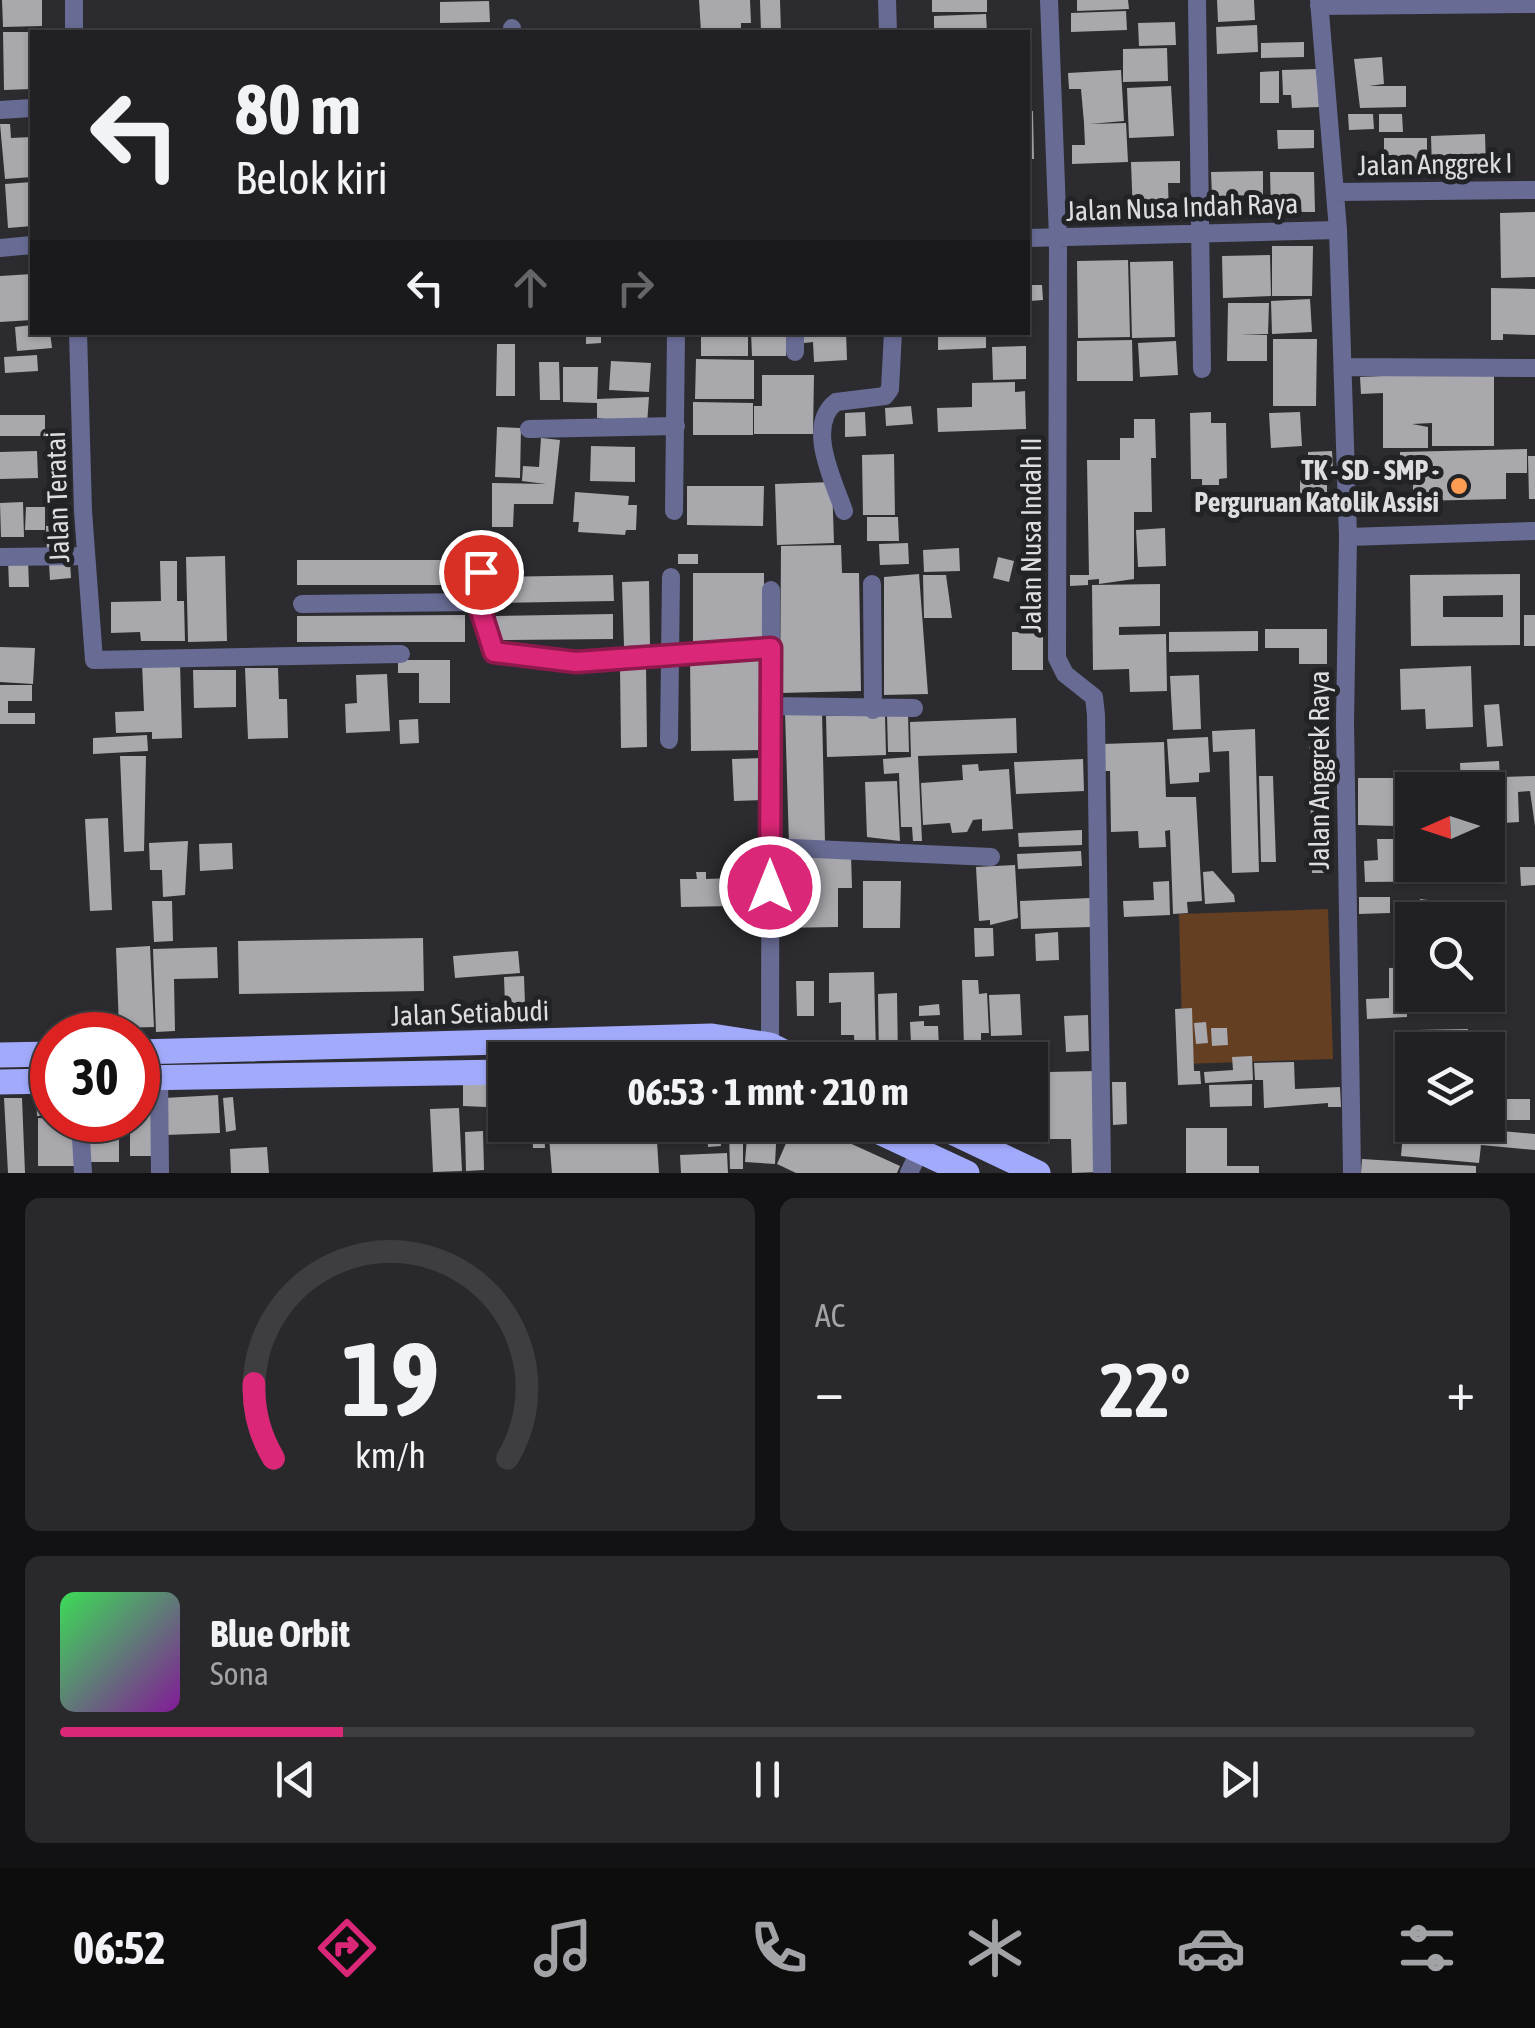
<!DOCTYPE html>
<html lang="id">
<meta charset="utf-8">
<style>
body{margin:0;font-family:"Asap Condensed",sans-serif;background:#29292c;color:#f1f3f6;height:100vh;display:flex;flex-direction:column;font-size:38px;white-space:nowrap}
*{box-sizing:border-box;margin:0}
p{font-size:32px;color:#a2a3a6}
.icon{flex:none;width:55px;height:55px;fill:none;stroke:currentColor;stroke-width:2;stroke-linecap:round;stroke-linejoin:round}
.map{position:relative;height:1173px;overflow:hidden}
.details{display:flex;flex-direction:column;gap:25px;padding:25px;background:#121214;flex:1}
.details>*{flex:none}
.top-card{position:absolute;left:30px;top:30px;width:1000px;height:305px;border-radius:0px;box-shadow:0 2px 8px #0004,0 0 0 2px #3e3e41;background:#212124;color:#f1f3f6;overflow:hidden}
.needle{width:65px;rotate:267deg}
.buttons{position:absolute;left:1395px;top:772px;display:grid;gap:20px}
.buttons a{display:grid;place-items:center;width:110px;height:110px;border-radius:0px;background:#212124;box-shadow:0 2px 8px #0004,0 0 0 2px #3e3e41;font-size:50px}
.speed{position:absolute;left:30px;top:1012px;display:flex;gap:20px;font-size:50px;font-weight:700;text-align:center}
.speed>*{display:grid;place-content:center;width:130px;height:130px;border-radius:50%;background:#212124;box-shadow:0 2px 8px #0004,0 0 0 2px #3e3e41;line-height:1}
.speed .limit{border:15px solid #d22;background:#fff;color:#111}
.pin{position:absolute;display:grid;place-items:center;width:85px;height:85px;color:#fff;margin:-42px;border:5px solid #fff;border-radius:50%;box-shadow:0 2px 10px #0007}
.me{position:absolute;width:110px;margin:-55px;rotate:0deg;stroke-linejoin:round;filter:drop-shadow(0 0 8px #0008)}
.turn{display:flex;align-items:center;gap:35px;height:210px;padding:0 40px;font-size:45px}
.turn .icon{width:130px;height:130px;stroke-width:2.5}
.turn b{display:block;font-size:70px;line-height:85px}
.lanes{display:flex;align-items:center;height:95px;padding:0 40px;background:#0003;justify-content:center;gap:50px;direction:ltr}
.lanes .off{opacity:.35}
.big{font-size:75px;font-weight:700;line-height:1.1}
.details .tile{flex:1;display:flex;flex-direction:column;justify-content:center;gap:15px;min-width:0;padding:0 35px;border-radius:15px;background:#29292c}
.details .dial{align-items:center;gap:0}
.dial svg{height:260px;overflow:visible;fill:none;stroke:#3e3e41;stroke-width:7;stroke-linecap:round;text-anchor:middle}
.dial text{fill:#f1f3f6;stroke:none}
.song{display:flex;align-items:center;gap:30px}
.cover{width:120px;height:120px;border-radius:15px;background:linear-gradient(135deg,hsl(130 70% 55%),hsl(290 70% 35%))}
.played{height:10px;border-radius:5px;background:linear-gradient(90deg,#db2777 20%,#3e3e41 20%)}
.keys{display:flex;justify-content:space-around;direction:ltr}
.heat{display:flex;justify-content:space-between;align-items:center;font-size:55px;direction:ltr}
.details .tiles{flex:1;display:grid;gap:25px;grid-template-columns:1fr 1fr}
.tile:last-child{grid-column:span 2}
.trip{position:absolute;left:488px;top:1042px;width:560px;height:100px;border-radius:0px;background:#212124;box-shadow:0 2px 8px #0004,0 0 0 2px #3e3e41;font-weight:700;line-height:100px;text-align:center}
.tabs{display:flex;height:160px;justify-content:space-around;align-items:center;background:#0d0d0e;color:#a2a3a6}
.tabs .icon{width:70px;height:70px}
.tabs .current{color:#db2777}
.tabs b{font-size:45px;color:#f1f3f6}
.map>svg:first-child{display:block}
.green{fill:#653f21}
.building{fill:#a8a8ad;fill-rule:evenodd}
.lines{fill:none;stroke-linecap:round;stroke-linejoin:round}
.minor{stroke:#686c94;stroke-width:18}
.primary{stroke:#a2aafc;stroke-width:25}
.route-casing{stroke:#8e194d;stroke-width:25}
.route{stroke:#db2777;stroke-width:18}
.poi-dot{fill:#fc9d53;stroke:#222326;stroke-width:4}
.labels{text-anchor:middle;dominant-baseline:central;stroke-width:10;stroke-linejoin:round;paint-order:stroke}
.street-label{font-size:28px;fill:#dddddf;stroke:#222326}
.poi-label{font-size:28px;font-weight:bold;fill:#dddddf;stroke:#222326;text-anchor:end}
</style>
<div class="map">
<svg width="1535" height="1173" viewBox="0 0 1535 1173">
<rect width="100%" height="100%" fill="#2c2c30"/>
<path class="green" d="M1328 909 1333 1059 1183 1064 1179 914Z"/>
<path class="building" d="M2 0H42V26L3 27Z
M699 0H750L751 23H741V32H701Z
M760 0H780L781 32H761Z
M932 0H987V12H932Z
M1077 0H1128L1129 9 1077 11Z
M1217 0H1254L1255 20 1218 22Z
M489 1 490 22 440 23V2Z
M1126 11 1127 30 1071 32V13Z
M986 14 987 32H934V16Z
M1175 22 1176 45 1139 46 1138 23Z
M1257 25 1258 52 1217 54 1216 27Z
M3 32H32V89L4 90Z
M1304 42V57L1261 58V43Z
M1167 48 1168 81 1123 82V49Z
M1382 57 1384 84 1369 86H1406V107L1360 108 1354 59Z
M1318 69 1319 107 1292 108 1291 95H1283L1282 70Z
M1121 70 1124 121 1090 124 1126 123 1128 162 1072 164V145H1085L1084 123 1081 89H1069L1068 73Z
M1279 71V103H1260V72Z
M1028 81H1031L1032 109 1028 110Z
M1171 86 1174 136 1129 138 1127 88Z
M1028 111H1033L1034 159H1028Z
M1348 114H1373L1374 129 1349 130Z
M1379 114H1402L1403 132H1379Z
M0 124H10L11 138 32 137V177L5 179Z
M1277 130H1314V148L1278 149Z
M1485 134 1486 168 1432 170 1431 136Z
M1384 138H1427V165H1384Z
M1180 161V183H1168L1169 216 1133 217 1131 162Z
M1263 171V195L1212 196 1211 172Z
M1270 172H1314L1315 212H1271Z
M32 182V226L8 228 5 184Z
M1263 198 1264 213 1240 215 1239 199Z
M1535 212V277L1501 278 1500 213Z
M1272 246H1313L1312 296H1272Z
M1270 255 1271 296 1223 298 1222 256Z
M1128 260 1130 337 1078 338 1077 261Z
M1173 261 1175 337 1132 338 1130 262Z
M32 274V320L0 322V276Z
M1030 285H1042L1043 300 1030 301Z
M1491 288 1535 289V335L1503 334V340H1491Z
M1310 299 1312 332 1272 334 1271 301Z
M1228 303H1269L1268 334H1240L1267 335V361H1227Z
M32 325V332H50L52 348 17 351 15 327Z
M531 332H559V337H531Z
M586 332H601V343L586 344Z
M701 332H748V356H701Z
M751 332H786V356H752Z
M804 332H846L847 360 814 362 813 342 804 343Z
M938 332H986V348L938 350Z
M1273 339H1317L1316 406H1273Z
M1132 340 1133 381H1077V341Z
M1176 341 1178 375 1140 377 1138 343Z
M497 344H515V396H496Z
M1026 346V379L993 380 992 347Z
M37 355 38 371 5 373 4 357Z
M696 359 754 360V399H695Z
M611 361 651 363 649 392 609 390Z
M539 362H559L560 400H540Z
M563 367H598L597 399 649 397 647 424 597 418V403L563 402Z
M1494 371V446H1432V423L1412 424 1428 427V448H1383V393L1361 394 1360 377Z
M762 375H814L813 434H754V406H762Z
M1015 382V392L1025 391 1026 429 938 432 937 408 972 407V383Z
M693 402 753 403V435H693Z
M911 406 913 424 886 426 885 408Z
M865 412 866 436 845 437V413Z
M1211 412V423H1226L1227 478 1219 479V485H1202V479H1191L1190 413Z
M1300 412 1302 446 1271 448 1269 413Z
M0 415H45V436H0Z
M1134 419H1155L1156 458H1151L1152 512H1134V579L1099 584V579L1088 580V585L1070 586V575H1089L1087 460H1120V438H1134Z
M497 427 521 428 520 478 495 477Z
M541 438 560 440 553 504H514L513 527H492V483L546 484 522 481 523 466 539 467Z
M591 446 635 447V482L590 481Z
M1527 449V473H1506V499L1413 501V474H1400V452Z
M37 451 38 478 0 479V452Z
M1332 451 1333 468 1308 469V452Z
M894 454 895 515H863L862 455Z
M1528 456H1535V499H1529Z
M1327 479V495H1300V480Z
M832 482 834 543 777 545 775 484Z
M687 486H764L763 526 687 525Z
M575 492 629 496 628 505H637L636 530H626L625 535 578 532 579 522H573Z
M23 502 24 537H1L0 503Z
M26 507H45V530H25Z
M867 517H898L899 541H867Z
M68 525 69 551 47 552 46 526Z
M1165 528 1166 566 1138 567 1136 530Z
M908 543 909 564 880 565 879 544Z
M841 545 842 573H859L861 691 780 693 781 546Z
M959 548 960 571 924 572 923 550Z
M678 554H698V564H678Z
M225 556 227 641 188 642 186 557Z
M998 557 1014 561 1009 582 993 578Z
M8 559H28L29 587H9Z
M297 560H463V585H297Z
M160 561H177V601H184L185 641H141L140 632 111 633V602L161 601Z
M70 562 71 578 50 580 49 563Z
M693 573H764V645H693Z
M919 574 928 694 884 695V577Z
M1520 574V645L1411 646 1410 575ZM1503 595V617H1443V596Z
M613 575 614 601 499 603 498 577Z
M923 575H946L952 618H924Z
M649 581 650 645 624 646 622 582Z
M1160 584V626L1119 627V635L1166 634 1167 691 1130 692 1129 669 1093 670 1092 585Z
M613 614V639L496 640V616Z
M465 615V642H297V616Z
M1524 615H1535V646H1524Z
M1265 629H1327V664H1299V648H1265Z
M1258 631V651L1169 652V632Z
M1012 632H1043V670H1012Z
M0 647 35 648 33 684 0 682Z
M766 655 768 750 691 751 690 656Z
M398 660H450V703H419V673H398Z
M180 662 182 738 152 739V732L116 733 115 712 144 711 142 663Z
M646 666 647 747 621 748 620 667Z
M1471 666 1473 727 1426 729 1425 709 1401 710 1400 669Z
M245 668H278L279 699H287L288 738 248 739Z
M193 670H236V707L194 708Z
M387 674 390 731 346 733 345 704 357 703 356 675Z
M1199 675 1201 729 1173 730 1170 676Z
M0 685H32V701H8V713H35V724H0Z
M1499 704 1503 746 1487 747 1484 705Z
M822 711 825 842 789 845 785 712Z
M887 713H908L909 752H888Z
M885 715 886 755 827 757 826 716Z
M1016 718 1017 753 918 756 922 841H913L912 827H901L899 773 884 774 883 759 911 757 910 722Z
M418 719 419 743 400 744 399 720Z
M1327 725 1330 873H1312L1309 726Z
M1255 729 1259 872 1232 873 1229 751 1213 752 1212 731Z
M147 735 148 751 93 754V738Z
M1208 737 1210 772 1199 773V782L1170 784 1167 739Z
M1164 742 1166 797H1196L1202 901 1187 902 1188 913 1173 914 1170 830 1165 831 1166 847 1139 848 1138 831 1111 832 1110 771H1103L1102 744Z
M120 756H146L144 851 124 852Z
M765 758 766 800 734 801 732 759Z
M1083 759 1084 791 1016 794 1014 762Z
M1499 761 1503 839 1488 840V790H1461L1460 763Z
M978 764 979 771 1009 769 1013 829 982 831V819L973 820 967 832 952 833 950 823 923 825 921 783 963 780 962 765Z
M1259 776H1273L1276 862H1261Z
M1535 776V826L1530 791 1518 792 1519 822 1504 823 1502 777Z
M1358 778H1395V826L1358 825Z
M1399 779H1418V790L1399 794Z
M897 781 900 841 867 837 865 782Z
M1412 815V833L1399 834 1398 816Z
M108 818 112 910 90 911 85 819Z
M1082 830V845L1019 847 1018 833Z
M1377 839H1412V865H1470V881L1365 882 1364 861 1378 860Z
M188 841 185 895 163 897 162 870H150L149 843Z
M232 843 233 869 200 871 199 844Z
M1081 851 1082 866 1018 869 1017 854Z
M851 854 852 888H838V927L779 928V855Z
M1015 865 1018 918 990 925V920L979 921 976 867Z
M1520 867H1535V885L1521 886Z
M1213 871 1234 895 1235 902 1205 904 1203 872Z
M696 872H706V879L732 878 733 906 681 907 680 879H697Z
M863 881H901L900 928H863Z
M1169 881 1170 915 1124 917 1123 901 1154 900 1153 882Z
M1359 897H1390V913L1359 914Z
M1090 898 1091 927 1021 929 1020 901Z
M1420 899 1436 901 1435 908 1419 906Z
M152 901H172L173 941 154 942Z
M974 928H993L994 956 975 957Z
M1058 932 1059 960 1036 961 1035 934Z
M423 938 424 991 239 994 238 941Z
M150 946 154 1027 119 1028 116 948Z
M217 947 218 978 174 979 175 1031 156 1032 153 949Z
M518 951 520 973 455 978 453 956Z
M1412 967V995H1438L1439 1003 1407 1004V1017L1367 1019 1366 999 1389 998V968Z
M874 972 876 1055H855L854 1035H841V1002L829 1003V973Z
M524 976 525 1004 505 1005 504 977Z
M962 980H978L979 994 987 993 989 1033H981V1047L1003 1046 1004 1060H929L925 1043H911L910 1022 924 1021V1026H938L939 1048 964 1047Z
M796 981H814V1016H797Z
M897 993 898 1060H879L878 994Z
M1020 994 1022 1035 991 1036 989 995Z
M939 1004 940 1015 919 1016V1006Z
M1192 1008 1194 1071H1200L1201 1084 1178 1085 1175 1009Z
M1088 1015 1089 1051 1066 1052 1064 1016Z
M1206 1022 1208 1043 1196 1044 1194 1023Z
M1211 1028H1227L1228 1045 1212 1046Z
M1468 1029V1050H1418L1415 1044V1030Z
M1006 1040H1024V1060H1006Z
M1252 1056 1253 1080 1205 1083 1204 1072 1233 1070 1232 1057Z
M1294 1062 1295 1089 1340 1087 1341 1107H1328V1103L1264 1108 1263 1080H1255L1254 1063Z
M1048 1065V1072L1097 1071 1099 1172 1072 1173 1071 1139H1049V1124H1030V1066Z
M463 1082H486V1107L463 1106Z
M1112 1082H1126L1127 1124 1113 1125Z
M1488 1082H1497V1096H1488Z
M1252 1084V1106L1210 1107 1209 1085Z
M52 1089V1115L37 1116 36 1090Z
M218 1095 220 1133 165 1135 164 1098Z
M233 1097 236 1130 226 1132 223 1098Z
M4 1098H22L25 1173H8Z
M1499 1099H1530V1120H1498Z
M138 1100H155V1156H130V1120H138Z
M459 1108 462 1171 433 1172 430 1109Z
M38 1118 75 1120V1166H38Z
M88 1120H119V1162H89Z
M1404 1122 1535 1134V1150L1481 1145 1479 1163 1401 1156Z
M532 1125H544L545 1148H533Z
M548 1125H656L659 1173H552Z
M707 1125H719L721 1146 708 1147Z
M748 1125H777L775 1164 745 1162Z
M794 1125H810L900 1166 897 1173H796L777 1164Z
M1186 1128H1227V1166H1259V1173H1186Z
M729 1129H743V1169H730Z
M483 1131 484 1170 466 1171 465 1132Z
M267 1147 269 1173H231L230 1149Z
M727 1153 728 1173H681L680 1155Z
M1362 1159 1476 1166V1173H1361Z"/>
<g class="lines">
<path class="minor" d="M74 0V32
M887 0 888 32
M1049 0 1058 238 1057 658 1065 674 1094 697 1096 715 1102 1173
M1197 0 1202 369
M1319 0 1338 230 1348 537 1345 722 1352 1173
M1319 6 1535 4
M512 28V32
M0 110 32 108
M1335 192 1535 190
M1028 238 1338 230
M0 248 32 245
M78 332 83 511 94 660 401 654
M795 332V352
M1343 367 1535 368
M529 429 676 426
M674 511 676 332
M844 511C834 482 805 426 836 402L885 396 890 389 893 332
M1348 537 1535 531
M0 557 86 556
M481 572 478 602 494 652 576 662 771 648
M872 584 873 710
M302 604 478 602
M771 706 914 708
M669 740 671 577
M770 847 991 857
M770 1045 771 590
M159 1077 160 1173
M80 1120 83 1173
M909 1173 920 1150"/>
<path class="primary" d="M138 1052 712 1036 770 1045 800 1060
M0 1055 52 1054
M138 1078 505 1072
M0 1082 52 1081
M864 1125 967 1173
M937 1125 1038 1173"/>
</g>
<g class="lines">
<defs>
<path id="route" d="M481 572 478 602 494 652 576 662 771 648 770 887"/>
</defs>
<use href="#route" class="route-casing"/>
<use href="#route" class="route"/>
</g>
<circle class="poi-dot" cx="1459" cy="486" r="10"/>
<g class="labels">
<g class="street-label">
<text transform="translate(1435 164) rotate(-1)">Jalan Anggrek I</text>
<text transform="translate(1182 207) rotate(-2)">Jalan Nusa Indah Raya</text>
<text transform="translate(57 497) rotate(-92)">Jalan Teratai</text>
<text transform="translate(1031 535) rotate(-90)">Jalan Nusa Indah II</text>
<text transform="translate(1319 770) rotate(-90)">Jalan Anggrek Raya</text>
<text transform="translate(470 1013) rotate(-2)">Jalan Setiabudi</text>
</g>
<g class="poi-label">
<text x="1439" y="470">TK - SD - SMP -<tspan x="1439" dy="32">Perguruan Katolik Assisi</tspan></text>
</g>
</g>
</svg>
<div class="buttons">
<a><svg class="needle" viewBox="-14 -14 28 28"><path d="M0-13l5 13h-10z" fill="#e53935"/><path d="M0 13l5-13h-10z" fill="#a2a3a6"/></svg></a>
<a><svg class="icon" aria-label="search" viewBox="0 0 24 24"><circle cx="10" cy="10" r="6"/><path d="M15 15l6 6"/></svg></a>
<a><svg class="icon" aria-label="layers" viewBox="0 0 24 24"><path d="M12 4l9 5-9 5-9-5zM3 14l9 5 9-5"/></svg></a>
</div>
<div class="speed"><div class="limit">30</div></div>
<div class="pin" style="left:481px;top:572px;background:#d93025"><svg class="icon" aria-label="arrive" viewBox="0 0 24 24"><path d="M6 21V4h12l-3 4 3 4H6"/></svg></div>
<svg class="me" style="left:770px;top:887px" viewBox="-20 -20 40 40"><circle r="17" fill="#db2777" stroke="#fff" stroke-width="3"/><path d="M0-11L8 9 0 5-8 9z" fill="#fff"/></svg>
<div class="trip">06:53 · 1 mnt · 210 m</div>
<div class="top-card">
<div class="turn"><svg class="icon" aria-label="left" viewBox="0 0 24 24"><path d="M17 20v-9H6M10 6l-5 5 5 5"/></svg><div><b>80 m</b>Belok kiri</div></div>
<div class="lanes"><svg class="icon" aria-label="left" viewBox="0 0 24 24"><path d="M17 20v-9H6M10 6l-5 5 5 5"/></svg><svg class="icon off" aria-label="ahead" viewBox="0 0 24 24"><path d="M12 20V5M6 11l6-6 6 6"/></svg><svg class="icon off" aria-label="right" viewBox="0 0 24 24"><path d="M7 20v-9h11M14 6l5 5-5 5"/></svg></div>
</div>
</div>
<section class="details">
<div class="tiles">
<div class="tile dial"><svg viewBox="0 0 100 80">
<path d="M14 69A42 42 0 1 1 86 69"/>
<path d="M14 69A42 42 0 0 1 8 46" stroke="#db2777"/>
<text x="50" y="56" font-size="32" font-weight="700">19</text>
<text x="50" y="72" font-size="11">km/h</text>
</svg></div>
<div class="tile"><p>AC</p>
<div class="heat"><a>−</a><b class="big">22°</b><a>+</a></div>
</div>
<div class="tile">
<div class="song"><i class="cover"></i><div><b>Blue Orbit</b><p>Sona</p></div></div>
<div class="played"></div>
<div class="keys"><svg class="icon" aria-label="previous" viewBox="0 0 24 24"><path d="M18 5L8 12l10 7zM5 5v14"/></svg><svg class="icon" aria-label="pause" viewBox="0 0 24 24"><path d="M8 5v14M16 5v14"/></svg><svg class="icon" aria-label="next" viewBox="0 0 24 24"><path d="M6 5l10 7-10 7zM19 5v14"/></svg></div>
</div>
</div>
</section>
<nav class="tabs">
<b>06:52</b>
<svg class="icon current" aria-label="directions" viewBox="0 0 24 24"><path d="M12 3l9 9-9 9-9-9zM9 14v-3h6M13 9l2 2-2 2"/></svg>
<svg class="icon" aria-label="music" viewBox="0 0 24 24"><path d="M9 18V5l10-2v13"/><circle cx="6" cy="18" r="3"/><circle cx="16" cy="16" r="3"/></svg>
<svg class="icon" aria-label="phone" viewBox="0 0 24 24"><path d="M5 4h4l2 5-3 2q2 4 5 5l2-3 5 2v4C11 20 4 13 5 4z"/></svg>
<svg class="icon" aria-label="climate" viewBox="0 0 24 24"><path d="M12 3v18M4 7l16 10M4 17L20 7"/></svg>
<svg class="icon" aria-label="car" viewBox="0 0 24 24"><path d="M5 17H2v-5l4-1 3-4h7l3 4 3 1v5h-3M9 17h6M6 11h13"/><circle cx="7" cy="17" r="2"/><circle cx="17" cy="17" r="2"/></svg>
<svg class="icon" aria-label="filters" viewBox="0 0 24 24"><path d="M4 7h16M4 17h16"/><circle cx="9" cy="7" r="2"/><circle cx="15" cy="17" r="2"/></svg>
</nav>
